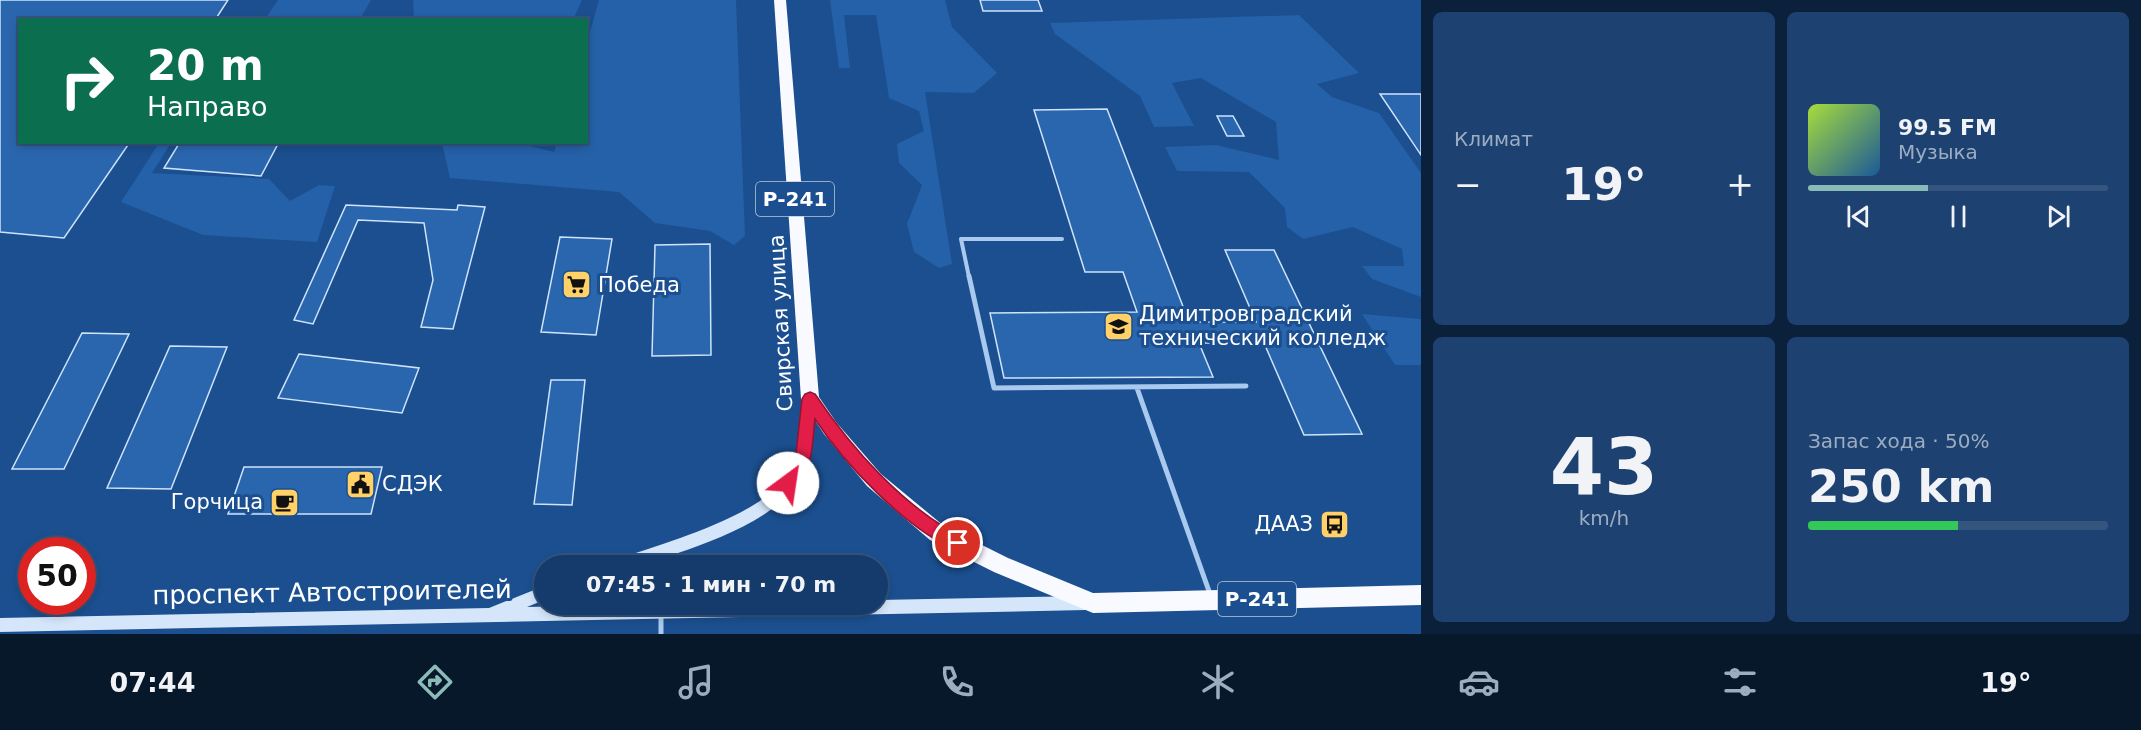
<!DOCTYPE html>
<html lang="ru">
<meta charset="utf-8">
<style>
body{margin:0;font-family:"DejaVu Sans",sans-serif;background:#1d4271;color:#f1f3f6;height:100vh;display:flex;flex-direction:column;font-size:22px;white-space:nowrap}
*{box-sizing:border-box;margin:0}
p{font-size:20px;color:#9dadc1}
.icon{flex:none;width:33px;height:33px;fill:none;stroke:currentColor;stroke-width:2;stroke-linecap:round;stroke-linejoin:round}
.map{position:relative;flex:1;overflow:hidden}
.side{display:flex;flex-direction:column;gap:12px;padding:12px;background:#0b203b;width:720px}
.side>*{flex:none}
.top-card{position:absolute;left:18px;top:18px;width:570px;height:126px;border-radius:0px;box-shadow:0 3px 9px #0003,0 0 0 2px #33557e;background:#0b6e4f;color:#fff;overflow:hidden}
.speed{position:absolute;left:18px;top:537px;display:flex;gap:12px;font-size:30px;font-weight:700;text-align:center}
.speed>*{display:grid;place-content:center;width:78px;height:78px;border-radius:50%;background:#143b6b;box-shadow:0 3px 9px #0003,0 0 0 2px #33557e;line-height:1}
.speed .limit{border:9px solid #d22;background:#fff;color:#111}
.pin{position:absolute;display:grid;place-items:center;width:51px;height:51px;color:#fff;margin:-26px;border:3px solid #fff;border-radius:50%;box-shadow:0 2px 6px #0007}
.me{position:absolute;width:66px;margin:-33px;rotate:31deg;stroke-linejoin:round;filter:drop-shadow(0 0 4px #0008)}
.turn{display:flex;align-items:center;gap:21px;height:126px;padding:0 30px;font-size:27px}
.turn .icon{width:78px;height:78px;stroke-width:2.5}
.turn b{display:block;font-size:42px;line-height:51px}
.big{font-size:45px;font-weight:700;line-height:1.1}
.side .card{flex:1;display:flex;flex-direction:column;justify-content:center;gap:9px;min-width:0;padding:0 21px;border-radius:9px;background:#1d4271}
.side .dial{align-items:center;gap:0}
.dial b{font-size:78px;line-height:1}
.song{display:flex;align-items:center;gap:18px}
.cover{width:72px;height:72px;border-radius:9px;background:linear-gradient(135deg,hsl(80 70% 55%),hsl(210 70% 35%))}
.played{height:6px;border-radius:3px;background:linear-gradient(90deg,#8bbbb9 40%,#33557e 40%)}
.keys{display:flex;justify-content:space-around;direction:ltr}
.heat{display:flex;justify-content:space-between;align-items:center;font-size:33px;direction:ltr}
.charge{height:9px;border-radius:4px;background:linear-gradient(90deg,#34c759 50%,#33557e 0)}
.side .tiles{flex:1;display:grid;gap:12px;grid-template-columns:repeat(2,1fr)}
.trip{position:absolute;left:534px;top:555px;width:354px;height:60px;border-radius:30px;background:#143b6b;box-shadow:0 3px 9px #0003,0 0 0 2px #33557e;font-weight:700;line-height:60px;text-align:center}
.dock{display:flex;height:96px;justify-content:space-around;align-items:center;background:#08182b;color:#9dadc1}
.dock .icon{width:42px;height:42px}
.dock .selected{color:#8bbbb9}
.dock b{font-size:27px;color:#f1f3f6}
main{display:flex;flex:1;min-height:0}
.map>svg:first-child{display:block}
.green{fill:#2461a8}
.building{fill:#2a66ad;stroke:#cfe3fa;stroke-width:1.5}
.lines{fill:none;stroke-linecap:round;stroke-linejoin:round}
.service-far1{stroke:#a9c9ee;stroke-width:4}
.service{stroke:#a9c9ee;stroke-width:5}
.secondary{fill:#d6e6fa;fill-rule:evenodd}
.trunk{fill:#f8faff;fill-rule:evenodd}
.route{fill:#e11d48;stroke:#92132f;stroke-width:1.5}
.labels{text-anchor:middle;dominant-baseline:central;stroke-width:6;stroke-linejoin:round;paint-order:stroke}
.shield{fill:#1b4f8f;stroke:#bbcadd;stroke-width:1.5}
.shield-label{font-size:20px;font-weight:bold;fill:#fff}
.poi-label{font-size:21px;fill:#fff;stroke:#1b4f8f;text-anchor:start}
.street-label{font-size:21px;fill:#fff;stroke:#1b4f8f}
.near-street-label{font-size:26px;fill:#fff;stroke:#1b4f8f}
</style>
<main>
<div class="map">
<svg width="1421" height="634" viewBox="0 0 1421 634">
<rect width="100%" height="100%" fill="#1b4f8f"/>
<path class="green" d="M278 0H371L360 19H265Z
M413 0H582L573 20 414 19Z
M599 0H736L745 236 734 245 710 231 655 223 619 192 450 178 442 143H517L554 152 557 143 586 142 587 42Z
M830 0H945L952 27 997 73 974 93 925 92 952 264 939 268 914 252 907 224 922 185 899 163 897 144 924 131 919 111 889 98 876 15H844L850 68H839Z
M1299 15 1359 73 1317 84 1332 97 1379 113 1421 173V297L1372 279 1362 266H1404L1402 249 1353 227 1303 239 1287 227 1285 208 1249 172 1177 171 1165 147 1216 145 1279 160 1276 122 1201 78 1172 83 1194 126 1154 127 1140 96 1055 34 1050 23Z
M159 143H171L152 173 269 179 290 201 319 185 335 186 317 242 203 235 121 202Z
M1362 314 1421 319V365H1395Z"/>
<path class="building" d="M0 0H228L215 20H20V142H130L64 238 0 232Z
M980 0H1038L1042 11H983Z
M1380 94H1421V155Z
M1107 109 1189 322H1256L1225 250H1274L1362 434 1304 435 1264 343H1199L1213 377 1004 378 990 313 1137 312 1123 272H1085L1034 110Z
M1217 116H1233L1244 136H1227Z
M180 142H279L261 176 164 168Z
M346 205 457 210 458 205 485 207 453 329 421 327 433 280 424 223 358 220 313 324 294 320Z
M560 237 612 239 596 335 541 332Z
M710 244 711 355 652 356 655 245Z
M82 333 129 334 64 469H12Z
M170 346 227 347 171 489 107 488Z
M299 354 419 368 402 413 278 398Z
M551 380H585L572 505 534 504Z
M244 467H382L371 514H228Z"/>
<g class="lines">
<path class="service-far1" d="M969 277 961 239H1062"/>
<path class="service" d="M969 276 994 388 1246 386
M1137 388 1210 594
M661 613V634"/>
<path class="secondary" d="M810 393 815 395 816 399 810 462C790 513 726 536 678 553 665 557 651 564 639 566 630 567 620 566 611 566L613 561 618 559C669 541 771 515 796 463 803 447 802 417 804 399L805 395Z
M544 586V600L527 607 646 604H878V600L1086 596 1091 598 1093 603 1091 608 1086 610 0 632V618L489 608Z"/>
<path class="trunk" d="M774 0H786L819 397 836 422 881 474 944 526 1008 558 1093 593 1421 585V605L1093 613 994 572 930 540 867 486 824 434 801 399Z"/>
</g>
<path class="route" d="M810 392 815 394C852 449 904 508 964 538L966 543 964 549 958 551C907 530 845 465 815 419 812 443 814 479 788 490L782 488 780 483 795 463 802 399 805 394Z"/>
<defs>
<symbol id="supermarket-square" viewBox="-11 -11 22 22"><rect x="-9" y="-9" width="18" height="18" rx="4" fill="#ffd166" stroke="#1b4f8f"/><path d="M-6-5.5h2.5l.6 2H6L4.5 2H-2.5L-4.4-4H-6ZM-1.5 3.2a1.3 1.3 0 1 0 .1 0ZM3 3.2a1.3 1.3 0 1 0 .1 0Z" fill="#111"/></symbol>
<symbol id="university-square" viewBox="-11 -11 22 22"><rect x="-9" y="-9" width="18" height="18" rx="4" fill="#ffd166" stroke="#1b4f8f"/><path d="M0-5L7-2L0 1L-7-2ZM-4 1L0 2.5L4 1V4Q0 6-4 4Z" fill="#111"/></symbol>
<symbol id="civic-square" viewBox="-11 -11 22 22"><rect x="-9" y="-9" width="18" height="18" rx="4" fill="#ffd166" stroke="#1b4f8f"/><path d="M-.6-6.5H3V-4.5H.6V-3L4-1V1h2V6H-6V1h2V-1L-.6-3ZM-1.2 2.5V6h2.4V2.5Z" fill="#111"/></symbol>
<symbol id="cafe-square" viewBox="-11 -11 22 22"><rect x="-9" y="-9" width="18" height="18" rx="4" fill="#ffd166" stroke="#1b4f8f"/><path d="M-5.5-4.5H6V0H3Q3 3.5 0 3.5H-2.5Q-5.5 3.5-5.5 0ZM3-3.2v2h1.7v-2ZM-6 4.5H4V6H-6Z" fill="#111"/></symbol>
<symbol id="bus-square" viewBox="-11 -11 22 22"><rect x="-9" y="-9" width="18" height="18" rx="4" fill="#ffd166" stroke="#1b4f8f"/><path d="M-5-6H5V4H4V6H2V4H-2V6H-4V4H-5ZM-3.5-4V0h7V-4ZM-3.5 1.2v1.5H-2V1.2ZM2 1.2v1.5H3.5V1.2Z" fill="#111"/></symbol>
</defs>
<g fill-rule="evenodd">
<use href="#supermarket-square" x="560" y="268" width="33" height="33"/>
<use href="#university-square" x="1102" y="310" width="33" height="33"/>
<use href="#civic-square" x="344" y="468" width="33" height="33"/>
<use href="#cafe-square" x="268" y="486" width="33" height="33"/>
<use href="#bus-square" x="1318" y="508" width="33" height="33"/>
</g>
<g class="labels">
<g class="shield">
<rect x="756" y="182" width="78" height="34" rx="4.5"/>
<rect x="1218" y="582" width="78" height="34" rx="4.5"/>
</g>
<g class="shield-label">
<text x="795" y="199">Р-241</text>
<text x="1257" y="599">Р-241</text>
</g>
<g class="poi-label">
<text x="598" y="285">Победа</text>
<text x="1139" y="314">Димитровградский<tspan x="1139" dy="24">технический колледж</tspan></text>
<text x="382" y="484">СДЭК</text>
<text x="263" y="502" text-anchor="end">Горчица</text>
<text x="1313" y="524" text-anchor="end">ДААЗ</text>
</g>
<g class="street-label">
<text transform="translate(781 323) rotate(-93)">Свирская улица</text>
</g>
<g class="near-street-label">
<text transform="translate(332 592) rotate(-1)">проспект Автостроителей</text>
</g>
</g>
</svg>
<div class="speed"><div class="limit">50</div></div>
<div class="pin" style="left:958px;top:543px;background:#d93025"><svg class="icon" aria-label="arrive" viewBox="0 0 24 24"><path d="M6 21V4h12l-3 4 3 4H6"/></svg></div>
<svg class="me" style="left:788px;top:483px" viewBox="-20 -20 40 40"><circle r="19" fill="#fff"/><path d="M0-13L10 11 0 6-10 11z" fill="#e11d48"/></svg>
<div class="trip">07:45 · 1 мин · 70 m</div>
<div class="top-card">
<div class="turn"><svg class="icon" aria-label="right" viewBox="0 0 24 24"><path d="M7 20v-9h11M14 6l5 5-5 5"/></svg><div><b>20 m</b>Направо</div></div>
</div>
</div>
<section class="side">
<div class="tiles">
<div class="card"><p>Климат</p>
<div class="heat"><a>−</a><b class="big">19°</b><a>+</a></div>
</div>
<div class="card">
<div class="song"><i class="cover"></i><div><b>99.5 FM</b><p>Музыка</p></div></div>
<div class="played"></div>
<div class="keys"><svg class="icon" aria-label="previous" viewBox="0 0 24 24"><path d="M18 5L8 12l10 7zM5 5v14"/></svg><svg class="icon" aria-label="pause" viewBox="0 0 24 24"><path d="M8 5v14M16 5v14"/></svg><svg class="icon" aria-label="next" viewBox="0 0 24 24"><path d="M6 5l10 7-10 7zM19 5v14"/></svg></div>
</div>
<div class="card dial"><b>43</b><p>km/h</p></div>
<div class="card"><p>Запас хода · 50%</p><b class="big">250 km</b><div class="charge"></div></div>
</div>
</section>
</main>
<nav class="dock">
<b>07:44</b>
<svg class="icon selected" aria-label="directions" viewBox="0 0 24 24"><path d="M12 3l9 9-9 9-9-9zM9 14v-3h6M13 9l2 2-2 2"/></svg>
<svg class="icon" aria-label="music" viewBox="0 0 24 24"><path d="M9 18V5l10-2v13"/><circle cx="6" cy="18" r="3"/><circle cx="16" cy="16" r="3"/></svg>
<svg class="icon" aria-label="phone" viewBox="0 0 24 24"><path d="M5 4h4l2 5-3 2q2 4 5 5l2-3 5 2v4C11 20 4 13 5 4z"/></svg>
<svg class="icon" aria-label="climate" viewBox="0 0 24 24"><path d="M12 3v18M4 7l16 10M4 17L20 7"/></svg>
<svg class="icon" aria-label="car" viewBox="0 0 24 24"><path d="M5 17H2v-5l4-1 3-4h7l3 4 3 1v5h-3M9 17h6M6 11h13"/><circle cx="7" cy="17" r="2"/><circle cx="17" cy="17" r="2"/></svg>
<svg class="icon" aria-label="filters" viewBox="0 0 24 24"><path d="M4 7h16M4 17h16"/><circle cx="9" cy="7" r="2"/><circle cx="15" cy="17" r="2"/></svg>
<b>19°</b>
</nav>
